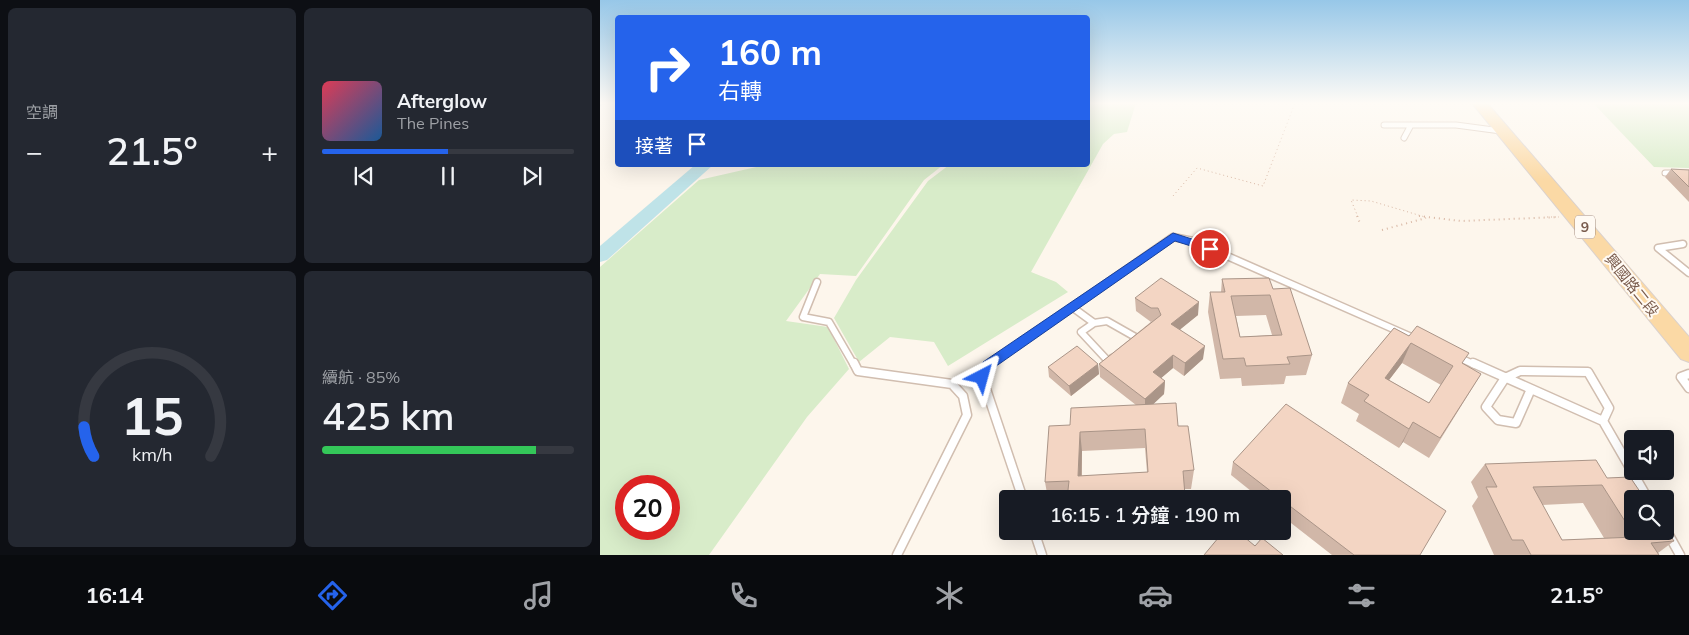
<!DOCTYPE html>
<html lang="zh-TW">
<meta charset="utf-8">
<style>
body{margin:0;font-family:Mulish,"Noto Sans TC",sans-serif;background:#242831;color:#f1f3f6;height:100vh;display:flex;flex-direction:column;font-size:19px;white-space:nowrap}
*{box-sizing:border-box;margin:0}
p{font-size:16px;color:#9ea1a6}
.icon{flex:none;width:28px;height:28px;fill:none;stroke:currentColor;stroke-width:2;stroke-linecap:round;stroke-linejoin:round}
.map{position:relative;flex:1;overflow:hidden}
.panel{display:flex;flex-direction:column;gap:8px;padding:8px;background:#0d0f14;width:600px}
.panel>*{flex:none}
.hud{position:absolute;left:15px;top:15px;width:475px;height:152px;border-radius:5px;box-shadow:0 5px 20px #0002;background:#2563eb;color:#fff;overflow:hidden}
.fabs{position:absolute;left:1024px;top:430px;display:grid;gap:10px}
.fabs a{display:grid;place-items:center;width:50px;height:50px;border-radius:5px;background:#171b24;box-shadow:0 5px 20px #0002;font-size:25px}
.speed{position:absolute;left:15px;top:475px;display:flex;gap:10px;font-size:25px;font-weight:700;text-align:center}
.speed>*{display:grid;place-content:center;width:65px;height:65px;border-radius:50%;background:#171b24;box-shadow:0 5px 20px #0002;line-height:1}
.speed .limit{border:8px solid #d22;background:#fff;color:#111}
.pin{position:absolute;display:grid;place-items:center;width:42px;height:42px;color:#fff;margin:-21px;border:2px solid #fff;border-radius:50%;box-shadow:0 1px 5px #0007}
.me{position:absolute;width:55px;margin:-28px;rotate:39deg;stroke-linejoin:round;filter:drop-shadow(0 0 4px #0008)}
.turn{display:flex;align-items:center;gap:18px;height:105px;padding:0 20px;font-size:22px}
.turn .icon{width:65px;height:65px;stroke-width:2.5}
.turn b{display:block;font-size:35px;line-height:42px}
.then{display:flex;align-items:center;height:48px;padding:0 20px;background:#0003;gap:10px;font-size:19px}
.big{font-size:38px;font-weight:600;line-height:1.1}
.panel .widget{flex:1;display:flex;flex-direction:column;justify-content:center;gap:8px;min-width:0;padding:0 18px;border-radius:8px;background:#242831}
.panel .dial{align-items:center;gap:0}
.dial svg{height:130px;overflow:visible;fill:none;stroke:#363941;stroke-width:7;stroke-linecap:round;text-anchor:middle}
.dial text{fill:#f1f3f6;stroke:none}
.song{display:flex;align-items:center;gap:15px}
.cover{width:60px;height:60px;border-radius:8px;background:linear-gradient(135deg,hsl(350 70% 55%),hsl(210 70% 35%))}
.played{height:5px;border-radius:2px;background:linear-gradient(90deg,#2563eb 50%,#363941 50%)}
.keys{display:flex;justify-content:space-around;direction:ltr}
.heat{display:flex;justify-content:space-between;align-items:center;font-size:28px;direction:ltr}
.charge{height:8px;border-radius:4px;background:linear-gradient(90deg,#34c759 85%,#363941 0)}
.panel .tiles{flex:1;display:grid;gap:8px;grid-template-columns:repeat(2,1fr)}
.trip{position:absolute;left:399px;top:490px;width:292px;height:50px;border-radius:5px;background:#171b24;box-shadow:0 5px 20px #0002;font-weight:600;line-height:50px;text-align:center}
.menu{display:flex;height:80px;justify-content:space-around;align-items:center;background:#090b0e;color:#9ea1a6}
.menu .icon{width:35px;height:35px}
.menu .active{color:#2563eb}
.menu b{font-size:22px;color:#f1f3f6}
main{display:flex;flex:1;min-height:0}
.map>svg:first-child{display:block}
.green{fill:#d8ecc9;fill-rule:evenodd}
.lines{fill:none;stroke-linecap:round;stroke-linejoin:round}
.stream{stroke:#a5d3da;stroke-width:2.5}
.river{fill:#bfe3e8;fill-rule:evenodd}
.service-far2-casing{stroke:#d1beb0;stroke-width:7}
.service-far1-casing{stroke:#d1beb0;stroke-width:9}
.service-casing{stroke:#d1beb0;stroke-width:11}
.primary-casing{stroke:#dad1cd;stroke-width:2}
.path-far1{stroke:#d9b8a5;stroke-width:1;stroke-dasharray:1 3;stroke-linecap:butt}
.path{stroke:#d9b8a5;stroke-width:2;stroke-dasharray:1 4;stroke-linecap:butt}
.service-far2{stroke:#fff;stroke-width:5}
.service-far1{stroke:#fff;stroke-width:6}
.service{stroke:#fff;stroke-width:8}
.primary{fill:#fbd9a5;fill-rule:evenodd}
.wall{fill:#d1b7a8;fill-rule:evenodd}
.shaded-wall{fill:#aa9588}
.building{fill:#f3d5c3;stroke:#aa9588;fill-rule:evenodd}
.route{fill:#2563eb;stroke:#184099}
.labels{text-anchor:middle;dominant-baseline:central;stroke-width:4;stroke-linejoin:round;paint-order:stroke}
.shield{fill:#fffaf3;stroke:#a28b7f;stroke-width:1}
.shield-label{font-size:14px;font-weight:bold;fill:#7a5c4d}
.street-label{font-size:15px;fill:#7a5c4d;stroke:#fffaf3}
</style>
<main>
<section class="panel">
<div class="tiles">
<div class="widget"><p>空調</p>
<div class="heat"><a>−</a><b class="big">21.5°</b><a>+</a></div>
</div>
<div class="widget">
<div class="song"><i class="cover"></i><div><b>Afterglow</b><p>The Pines</p></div></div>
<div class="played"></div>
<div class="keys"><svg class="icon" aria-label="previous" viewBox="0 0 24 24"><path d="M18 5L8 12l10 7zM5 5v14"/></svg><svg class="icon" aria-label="pause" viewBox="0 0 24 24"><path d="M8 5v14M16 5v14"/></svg><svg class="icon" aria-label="next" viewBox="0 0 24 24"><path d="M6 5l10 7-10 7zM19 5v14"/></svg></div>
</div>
<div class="widget dial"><svg viewBox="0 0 100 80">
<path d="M14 69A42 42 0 1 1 86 69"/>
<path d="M14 69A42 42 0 0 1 8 51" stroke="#2563eb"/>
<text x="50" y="56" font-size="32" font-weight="700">15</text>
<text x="50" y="72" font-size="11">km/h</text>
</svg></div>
<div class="widget"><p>續航 · 85%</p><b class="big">425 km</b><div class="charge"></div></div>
</div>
</section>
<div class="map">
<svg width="1089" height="555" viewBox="0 0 1089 555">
<rect width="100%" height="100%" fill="#fdf6ec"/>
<path class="green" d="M488 103H536L527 132 514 134 503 144 431 272 456 282 468 292 348 366 334 342 290 337 259 362 234 318 256 280 328 181 349 165H488Z
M993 103H1089V168L1054 167Z
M165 165H343L324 180 256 276 220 274 186 321 228 327 249 369 207 417 109 555H0V267L99 180ZM26 486H69V529H26Z"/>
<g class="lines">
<path class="stream" d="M0 105 2 103"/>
<path class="river" d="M95 165H113L7 260 0 262V246Z"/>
<defs>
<path id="service-far2" d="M784 125H856L901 131
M804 138 811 125
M1065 173H1089"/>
<path id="service-far1" d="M1083 244 1058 248 1089 273
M217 282 203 317 229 322 254 365
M472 307 494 323 481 332 508 361 512 358
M494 323 507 321 537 338 535 340
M858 357 875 365
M389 365 573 237 593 241 816 339"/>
<path id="service" d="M254 363 258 371 352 384 363 396 367 415 297 555
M391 363 382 377 423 499
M873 363 1003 421 1048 499
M1089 374 1081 377 1089 388
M931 389 916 423 898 420 886 407 905 378 920 371 988 372 1009 408 1003 421
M1065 528 1080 555
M434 531 442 555"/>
<path id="primary" d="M872 103H887L1089 337V362L1081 359Z"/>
</defs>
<use href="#service-far2" class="service-far2-casing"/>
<use href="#service-far1" class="service-far1-casing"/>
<use href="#service" class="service-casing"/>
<use href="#primary" class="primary-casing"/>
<path class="path-far1" d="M573 196 597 168 663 186 695 103
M758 217 751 200 771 201 825 217
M947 217H959"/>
<path class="path" d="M757 216 760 223
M819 216 861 221 959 217
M782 230 826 218"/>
<use href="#service-far2" class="service-far2"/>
<use href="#service-far1" class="service-far1"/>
<use href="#service" class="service"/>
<use href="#primary" class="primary"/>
</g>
<path class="wall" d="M1071 169 1089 170V202L1065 177Z
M622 279 673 289 712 355 706 375 686 376 684 384 642 386 641 378 620 379 608 312 610 292H621ZM666 315 672 335 640 337 636 316Z
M535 298 598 315 580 329 603 359 584 376 573 368 561 378 565 381 564 394 553 404 578 426 594 470 591 489H584L585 499H448L445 482 470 425 536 405 500 377 499 364 552 321 551 322 536 311ZM545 448 547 472 482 476V451Z
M794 328 881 374 829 458 803 442 799 448 756 421 759 414 741 403 748 383ZM802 363 841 385 829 403 789 380Z
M498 364 499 374 471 396 449 377 448 367Z
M633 462 820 555H732L682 516V499H661L631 475Z
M885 464 1007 478 1074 541 1058 553 1059 555H894L872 506 878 497 871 482ZM983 503 1004 538 962 540 942 505Z"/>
<path class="shaded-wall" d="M599 302 598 315 571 337V324Z
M811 343 802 363 776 397 785 378Z
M605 346 603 359 584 376 585 363Z
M573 355V368L553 385V372Z
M498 364 499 374 471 396 469 386Z
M565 381 564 394 545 412V399Z
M813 422 803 442 799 448 809 429Z
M480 432 482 451 481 495 478 476Z"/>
<path class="building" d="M1071 169 1089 170V187Z
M561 278 599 302 571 324 605 346 585 363 573 355 553 372 565 381 545 399 499 364 561 315 558 308H551L535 298Z
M669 278 673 289 690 288 712 355 687 357 690 364 646 366 644 358 623 359 610 292H625L622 279ZM670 295 682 335 640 337 631 296Z
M817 326 869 353 862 363 881 374 840 438 813 422 809 429 764 401 769 395 748 383 794 328 809 336ZM811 343 853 366 829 403 785 378Z
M477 346 498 364 469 386 448 367Z
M576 403 578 426H588L594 470 583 471 585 495 496 499H467L469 481 445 482 449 426 470 425 471 408ZM545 429 548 472 478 476 480 432Z
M686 404 846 511 820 555H754L682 500V499H681L633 462Z
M996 460 1007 478 1030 477 1045 499H1032V531H1065V528L1074 541 1051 543 1059 555H931L923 540H912L886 487H897L885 464ZM1002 485 1035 537 962 540 933 487Z
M624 531H637L655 546 662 538 683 555H604Z"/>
<linearGradient id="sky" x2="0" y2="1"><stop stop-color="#97c7e8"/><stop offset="0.57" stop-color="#fefbf6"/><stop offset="1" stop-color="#fefbf6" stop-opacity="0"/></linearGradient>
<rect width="1089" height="181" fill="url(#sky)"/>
<path class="route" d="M573 233 614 246 615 249 610 252 575 241 392 369 387 381H378L376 377 383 362Z"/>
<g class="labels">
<rect class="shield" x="975" y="215.5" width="20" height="23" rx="4"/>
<g class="shield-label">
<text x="985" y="227">9</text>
</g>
<g class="street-label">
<text transform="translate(1032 285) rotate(51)">興國路二段</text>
</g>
</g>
</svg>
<div class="fabs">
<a><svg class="icon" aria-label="sound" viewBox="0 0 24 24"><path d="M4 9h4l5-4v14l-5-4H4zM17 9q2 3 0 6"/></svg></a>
<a><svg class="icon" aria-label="search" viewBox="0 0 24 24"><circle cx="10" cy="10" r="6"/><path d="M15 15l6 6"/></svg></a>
</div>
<div class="speed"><div class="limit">20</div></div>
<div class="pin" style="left:610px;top:249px;background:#d93025"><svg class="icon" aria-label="arrive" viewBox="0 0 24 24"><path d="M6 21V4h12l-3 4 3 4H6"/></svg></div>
<svg class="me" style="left:382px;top:377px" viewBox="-20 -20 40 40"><path d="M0-17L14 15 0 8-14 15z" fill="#2563eb" stroke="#fff" stroke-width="4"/></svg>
<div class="trip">16:15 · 1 分鐘 · 190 m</div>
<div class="hud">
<div class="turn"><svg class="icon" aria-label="right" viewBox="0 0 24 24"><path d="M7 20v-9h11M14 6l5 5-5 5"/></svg><div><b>160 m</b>右轉</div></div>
<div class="then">接著<svg class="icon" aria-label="arrive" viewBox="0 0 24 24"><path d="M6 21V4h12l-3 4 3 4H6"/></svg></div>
</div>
</div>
</main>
<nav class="menu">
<b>16:14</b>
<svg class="icon active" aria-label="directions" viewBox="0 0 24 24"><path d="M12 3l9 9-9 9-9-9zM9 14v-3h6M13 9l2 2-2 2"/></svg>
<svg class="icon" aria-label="music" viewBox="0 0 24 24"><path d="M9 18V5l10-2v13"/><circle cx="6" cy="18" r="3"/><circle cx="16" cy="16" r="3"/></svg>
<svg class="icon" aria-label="phone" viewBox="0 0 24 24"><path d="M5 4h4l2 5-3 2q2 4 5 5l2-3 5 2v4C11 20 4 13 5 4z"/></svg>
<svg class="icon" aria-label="climate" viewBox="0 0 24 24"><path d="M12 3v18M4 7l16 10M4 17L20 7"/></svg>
<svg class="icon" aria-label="car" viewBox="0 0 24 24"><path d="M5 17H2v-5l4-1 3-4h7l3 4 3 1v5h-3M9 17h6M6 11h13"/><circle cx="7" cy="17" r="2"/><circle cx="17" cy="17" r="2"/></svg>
<svg class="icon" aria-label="filters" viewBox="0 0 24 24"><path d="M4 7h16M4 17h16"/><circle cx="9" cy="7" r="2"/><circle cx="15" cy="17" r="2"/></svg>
<b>21.5°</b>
</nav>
